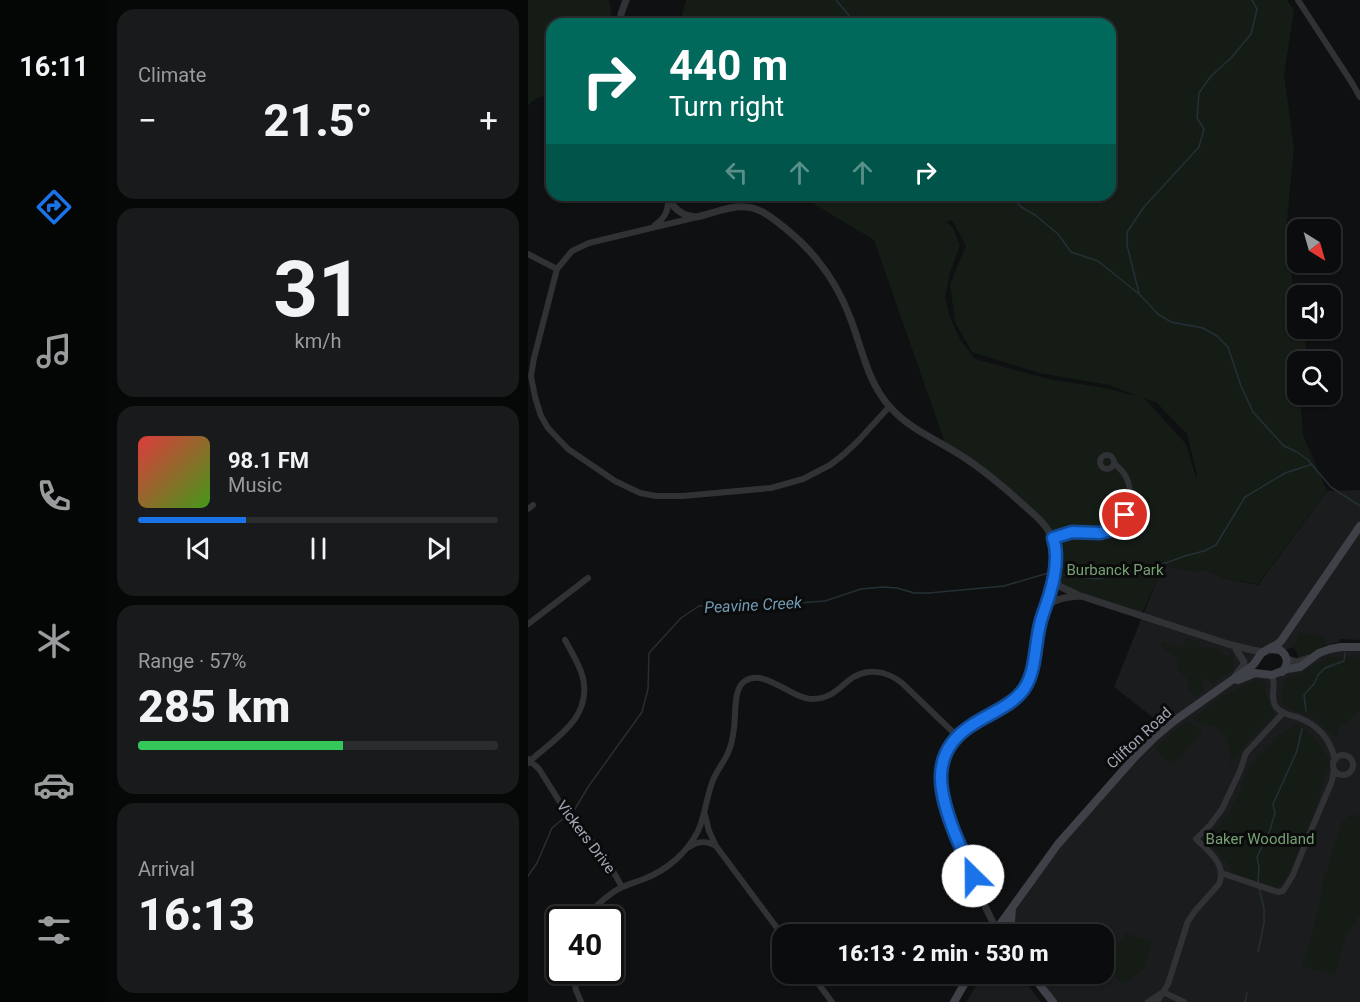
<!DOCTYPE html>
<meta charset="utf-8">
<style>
body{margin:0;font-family:Roboto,sans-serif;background:#191a1b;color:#f1f3f6;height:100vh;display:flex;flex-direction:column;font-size:22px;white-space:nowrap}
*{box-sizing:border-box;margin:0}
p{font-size:20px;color:#9a9b9d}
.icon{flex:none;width:33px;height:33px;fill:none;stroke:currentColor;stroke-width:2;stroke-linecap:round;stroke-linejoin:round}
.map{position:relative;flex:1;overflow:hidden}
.details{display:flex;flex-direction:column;gap:9px;padding:9px;background:#060707;width:420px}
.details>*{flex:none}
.hud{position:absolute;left:18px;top:18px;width:570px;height:183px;border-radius:18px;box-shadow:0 2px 4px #0004,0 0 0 2px #2b2c2e;background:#00695c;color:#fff;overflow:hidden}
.needle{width:39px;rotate:143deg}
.controls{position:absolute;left:759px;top:219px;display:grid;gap:12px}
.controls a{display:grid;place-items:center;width:54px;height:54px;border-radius:12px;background:#0b0c0d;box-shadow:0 2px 4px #0004,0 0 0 2px #2b2c2e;font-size:30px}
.speed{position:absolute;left:18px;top:906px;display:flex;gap:12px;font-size:30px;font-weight:700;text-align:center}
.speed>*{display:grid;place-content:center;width:78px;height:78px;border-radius:50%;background:#0b0c0d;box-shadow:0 2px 4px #0004,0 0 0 2px #2b2c2e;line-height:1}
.speed .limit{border:3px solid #111;border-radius:9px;background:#fff;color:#111}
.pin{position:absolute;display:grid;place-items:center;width:51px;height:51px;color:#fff;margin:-26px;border:3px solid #fff;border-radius:50%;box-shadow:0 2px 6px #0007}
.me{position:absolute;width:66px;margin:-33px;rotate:337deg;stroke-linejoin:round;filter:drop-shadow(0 0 4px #0008)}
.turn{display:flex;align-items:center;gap:21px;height:126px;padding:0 24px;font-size:27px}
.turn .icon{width:78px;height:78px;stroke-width:2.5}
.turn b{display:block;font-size:42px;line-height:51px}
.lanes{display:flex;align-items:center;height:57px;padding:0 24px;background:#0003;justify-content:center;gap:30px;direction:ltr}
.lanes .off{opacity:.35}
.big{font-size:45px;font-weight:800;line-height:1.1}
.details .widget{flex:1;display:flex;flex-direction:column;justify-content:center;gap:9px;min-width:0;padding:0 21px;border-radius:18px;background:#191a1b}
.details .dial{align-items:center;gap:0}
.dial b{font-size:78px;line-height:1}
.song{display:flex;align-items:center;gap:18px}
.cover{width:72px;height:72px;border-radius:9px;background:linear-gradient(135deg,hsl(0 70% 55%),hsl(100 70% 35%))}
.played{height:6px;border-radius:3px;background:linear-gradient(90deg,#1a73e8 30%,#2b2c2e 30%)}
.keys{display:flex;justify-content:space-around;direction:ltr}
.heat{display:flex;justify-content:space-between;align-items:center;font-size:33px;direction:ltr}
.charge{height:9px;border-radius:4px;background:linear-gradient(90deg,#34c759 57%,#2b2c2e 0)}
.trip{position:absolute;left:244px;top:924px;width:342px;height:60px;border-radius:18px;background:#0b0c0d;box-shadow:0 2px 4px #0004,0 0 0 2px #2b2c2e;font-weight:800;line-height:60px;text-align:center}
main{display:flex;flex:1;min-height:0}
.tab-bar{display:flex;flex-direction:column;width:108px;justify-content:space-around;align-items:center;background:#040505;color:#9a9b9d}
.tab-bar .icon{width:42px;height:42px}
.tab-bar .current{color:#1a73e8}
.tab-bar b{font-size:27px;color:#f1f3f6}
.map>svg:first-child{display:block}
.built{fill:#1b1c1e}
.green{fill:#151c16;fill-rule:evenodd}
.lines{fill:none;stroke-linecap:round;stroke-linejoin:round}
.stream{stroke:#253036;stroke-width:1.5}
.minor{stroke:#303236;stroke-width:6}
.tertiary{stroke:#303236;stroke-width:7}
.secondary{stroke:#3e4147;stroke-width:8}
.route-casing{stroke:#114b97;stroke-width:15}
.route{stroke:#1a73e8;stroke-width:10}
.labels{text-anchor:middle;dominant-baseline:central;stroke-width:6;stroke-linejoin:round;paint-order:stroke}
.park-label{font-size:15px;fill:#76a174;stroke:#0b0b0c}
.street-label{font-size:15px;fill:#9fa8b4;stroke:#0b0b0c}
.water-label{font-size:16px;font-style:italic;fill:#719cb3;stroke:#0b0b0c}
</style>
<main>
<nav class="tab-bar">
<b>16:11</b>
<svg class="icon current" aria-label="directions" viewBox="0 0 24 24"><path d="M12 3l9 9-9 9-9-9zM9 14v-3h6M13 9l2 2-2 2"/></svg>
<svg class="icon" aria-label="music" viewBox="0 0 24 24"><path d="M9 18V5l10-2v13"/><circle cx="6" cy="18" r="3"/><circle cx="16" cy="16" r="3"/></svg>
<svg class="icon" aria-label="phone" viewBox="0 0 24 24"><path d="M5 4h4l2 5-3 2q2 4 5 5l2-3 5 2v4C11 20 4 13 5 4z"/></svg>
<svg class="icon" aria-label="climate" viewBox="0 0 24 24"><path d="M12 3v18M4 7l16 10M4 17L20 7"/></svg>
<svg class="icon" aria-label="car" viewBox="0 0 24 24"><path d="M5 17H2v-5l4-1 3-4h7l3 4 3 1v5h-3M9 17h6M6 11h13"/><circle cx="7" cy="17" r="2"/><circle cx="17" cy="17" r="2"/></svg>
<svg class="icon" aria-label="filters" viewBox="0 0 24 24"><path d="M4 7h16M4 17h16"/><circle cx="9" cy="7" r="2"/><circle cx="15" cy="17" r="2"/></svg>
</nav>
<section class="details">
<div class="widget"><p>Climate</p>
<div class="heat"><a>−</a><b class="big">21.5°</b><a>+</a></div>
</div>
<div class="widget dial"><b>31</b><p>km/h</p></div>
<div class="widget">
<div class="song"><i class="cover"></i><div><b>98.1 FM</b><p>Music</p></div></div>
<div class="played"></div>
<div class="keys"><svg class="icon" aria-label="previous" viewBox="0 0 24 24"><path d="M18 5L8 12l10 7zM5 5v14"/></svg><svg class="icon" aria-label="pause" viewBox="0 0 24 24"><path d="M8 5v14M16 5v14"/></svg><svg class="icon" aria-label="next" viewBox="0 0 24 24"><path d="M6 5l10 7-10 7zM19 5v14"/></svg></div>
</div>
<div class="widget"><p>Range · 57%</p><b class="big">285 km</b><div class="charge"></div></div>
<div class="widget"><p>Arrival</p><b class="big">16:13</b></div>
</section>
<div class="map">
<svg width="832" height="1002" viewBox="0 0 832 1002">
<rect width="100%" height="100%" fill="#0f1011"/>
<path class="built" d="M832 490V640L812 639 811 642 799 645 766 647 734 657 636 726 586 687 635 565 665 571 676 569 699 579 730 585 799 491Z
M832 647V1002H525L503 974H576V934H473L469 929 509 871 606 758 692 688 724 674 742 675 791 653Z
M456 974H491L513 1002H438Z"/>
<path class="green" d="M0 0H81L85 24H24V94L9 98 0 105Z
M158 0H759L766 10 756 75 766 148 757 240 769 304 770 328 774 329 781 361 770 362V394L772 395 775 435 799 491 730 584 699 579 676 569 665 571 635 565 613 616 537 586 531 581 526 549 511 522 470 480 417 443 346 240 271 195H582V24H152ZM424 220 438 246 422 284 427 322 444 352 511 373 581 385 612 397 577 388 520 379 447 359 433 341 423 320 417 298 422 273 432 245 425 228 418 222ZM616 398 629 403 659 434 669 474 668 478 658 444Z
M772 632 796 637 797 646 778 657 770 659 769 653 765 646Z
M658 638 672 642 671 646 680 649 681 646 693 650 692 653 701 656 702 654 706 657V670L684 684 679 678 673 683 677 690 667 697 659 686 662 682 648 667 653 660 632 646 635 642 656 648Z
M801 657H832V711L825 715 819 724 813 723 810 734 807 736C798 733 796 725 789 720 766 705 745 716 757 679L775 672Z
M729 680 734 681 738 684V693L746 714 716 746 703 764C702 750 702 731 686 727 675 723 675 726 664 718L700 693Z
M659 721 675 731 645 765 627 749 644 733Z
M768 724C785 732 794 747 803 764L802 768 796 777 788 807 768 857 755 884 746 887 706 873 702 870 697 860 677 839 687 830 699 815 710 796 720 769 725 762 751 736Z
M827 815 832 816V914L819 934 806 975 774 966 788 921 795 883 814 822 820 816Z
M598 933 624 942 616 969 595 984 586 975 576 968V965Z"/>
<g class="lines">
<path class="stream" d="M308 0 328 24
M483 195 493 207 507 215 530 234 543 252 570 261 611 294 630 314 643 322 675 328 689 336 700 347 713 386 725 412 756 446 769 452 779 459 803 487 832 506
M611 293 599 245V232L616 207 671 147 676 129 669 118 671 93 683 76 704 57 723 34 729 9 724 0
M536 575 569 579 624 568 657 556 676 551 688 545 717 497 757 473 782 465
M778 711 776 695 786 684 790 675 797 668 816 661 817 653
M47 809 60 787 114 712 120 689 121 653 153 618 171 606 240 605 297 601 333 589 355 587 369 588 386 593H401L476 586 520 573
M0 876 9 863 24 828 36 818
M730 883 731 867 729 857 742 830 747 813 745 804 769 751 774 729
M730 952 736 923V908L731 888
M717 1002 719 993"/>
<path class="minor" d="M770 0 824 83 832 97
M165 218 61 243 44 251 29 269 6 358 3 376 7 397 13 416 20 428 40 449 87 481 112 493 128 496H155L243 488 275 479 302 465 315 455 330 441 361 407
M127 225C136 219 141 210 140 199
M0 254 29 269
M572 462a7 7 0 1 1 14 0a7 7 0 1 1-14 0Z
M0 509 5 505
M525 538C531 537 537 534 543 533 552 531 562 535 572 533 597 529 609 499 598 477 596 472 590 467 586 463
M0 624 60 578
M744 675C749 686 741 697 748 707 753 713 761 715 769 717 790 725 802 738 807 760
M805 765a10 10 0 1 1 20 0a10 10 0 1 1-20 0Z
M0 759 11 769 35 807 77 857 94 887
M0 763C25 739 64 720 55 678 52 665 43 651 37 640
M177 815 181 831 188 846 255 936
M161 847C170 841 178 840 188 846
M693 873 750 892 755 891 765 875 779 840 804 781 806 769
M57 920C65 908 75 899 87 891 96 885 106 883 116 879 139 870 159 853 170 831 177 816 178 799 184 783 187 773 194 765 199 755 203 747 205 737 206 728 208 715 205 688 217 681 237 668 263 699 285 699 301 699 309 690 320 681 337 667 358 670 374 683L429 736
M45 970 48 990 53 1002
M283 974 304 1002
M635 992 656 1002
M620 1002 632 994
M629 1002 640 984 660 921 667 911 691 884C699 864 681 852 668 839L682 825 694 809 712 771 718 753 755 713"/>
<path class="tertiary" d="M93 24V14L98 0
M139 195C145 208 153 216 168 217 183 214 203 205 218 207 233 208 246 219 257 228 287 252 310 284 323 320 334 349 340 383 362 407 382 430 412 441 437 458 464 476 487 497 511 519 520 528 526 538 528 550 531 574 517 603 511 626 505 647 509 673 494 691 469 723 425 716 414 767 411 777 412 788 414 798 420 820 430 842 439 862 448 885 456 908 469 929
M527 574 531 586 550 595
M517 608C527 598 539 597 553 596L700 644 724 650 736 652
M708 649 716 662 715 666 708 675
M759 659 769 662 781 658"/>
<path class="secondary" d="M743 649 752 650C760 656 761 664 754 672
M710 680 727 673 744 675 759 669 772 667 791 653 802 649 813 647H832
M484 909 483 922 487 934
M465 934 530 844 606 758 627 737 646 721 724 666C729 662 730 656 734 653 740 648 747 647 753 641L832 526
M503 974 525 1002
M426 1002 442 974"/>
</g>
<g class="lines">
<defs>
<path id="route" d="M445 876C439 862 433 848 427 834 411 793 400 753 444 725 462 713 484 706 496 689 510 669 506 637 515 614 523 592 533 561 525 538L544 532 572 533 583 530 590 524 597 515"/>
</defs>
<use href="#route" class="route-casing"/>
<use href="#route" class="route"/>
</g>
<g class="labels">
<g class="park-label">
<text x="587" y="570">Burbanck Park</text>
<text x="732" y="839">Baker Woodland</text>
</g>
<g class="street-label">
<text transform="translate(611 738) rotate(-43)">Clifton Road</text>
<text transform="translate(58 837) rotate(53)">Vickers Drive</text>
</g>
<g class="water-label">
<text transform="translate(225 605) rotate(-3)">Peavine Creek</text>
</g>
</g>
</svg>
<div class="controls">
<a><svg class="needle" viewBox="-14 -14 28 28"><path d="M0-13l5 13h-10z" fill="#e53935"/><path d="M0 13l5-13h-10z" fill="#9a9b9d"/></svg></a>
<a><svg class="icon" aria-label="sound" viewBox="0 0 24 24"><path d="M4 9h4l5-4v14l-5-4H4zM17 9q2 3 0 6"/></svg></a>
<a><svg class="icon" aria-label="search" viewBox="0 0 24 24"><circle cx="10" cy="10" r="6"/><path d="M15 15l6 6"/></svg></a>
</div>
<div class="speed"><div class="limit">40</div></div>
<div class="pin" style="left:597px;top:515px;background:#d93025"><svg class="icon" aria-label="arrive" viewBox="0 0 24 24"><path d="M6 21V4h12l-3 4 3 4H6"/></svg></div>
<svg class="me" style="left:445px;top:876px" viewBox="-20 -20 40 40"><circle r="19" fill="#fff"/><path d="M0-13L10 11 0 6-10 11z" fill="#1a73e8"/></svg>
<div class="trip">16:13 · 2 min · 530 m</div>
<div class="hud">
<div class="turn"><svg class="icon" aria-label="right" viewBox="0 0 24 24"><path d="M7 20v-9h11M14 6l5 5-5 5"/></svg><div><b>440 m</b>Turn right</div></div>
<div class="lanes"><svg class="icon off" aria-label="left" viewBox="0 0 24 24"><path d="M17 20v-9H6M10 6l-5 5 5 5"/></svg><svg class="icon off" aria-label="ahead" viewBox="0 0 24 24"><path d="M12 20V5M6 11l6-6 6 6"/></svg><svg class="icon off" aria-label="ahead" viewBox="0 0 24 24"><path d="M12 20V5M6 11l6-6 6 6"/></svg><svg class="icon" aria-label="right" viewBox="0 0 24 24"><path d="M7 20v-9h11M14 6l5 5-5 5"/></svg></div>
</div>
</div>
</main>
